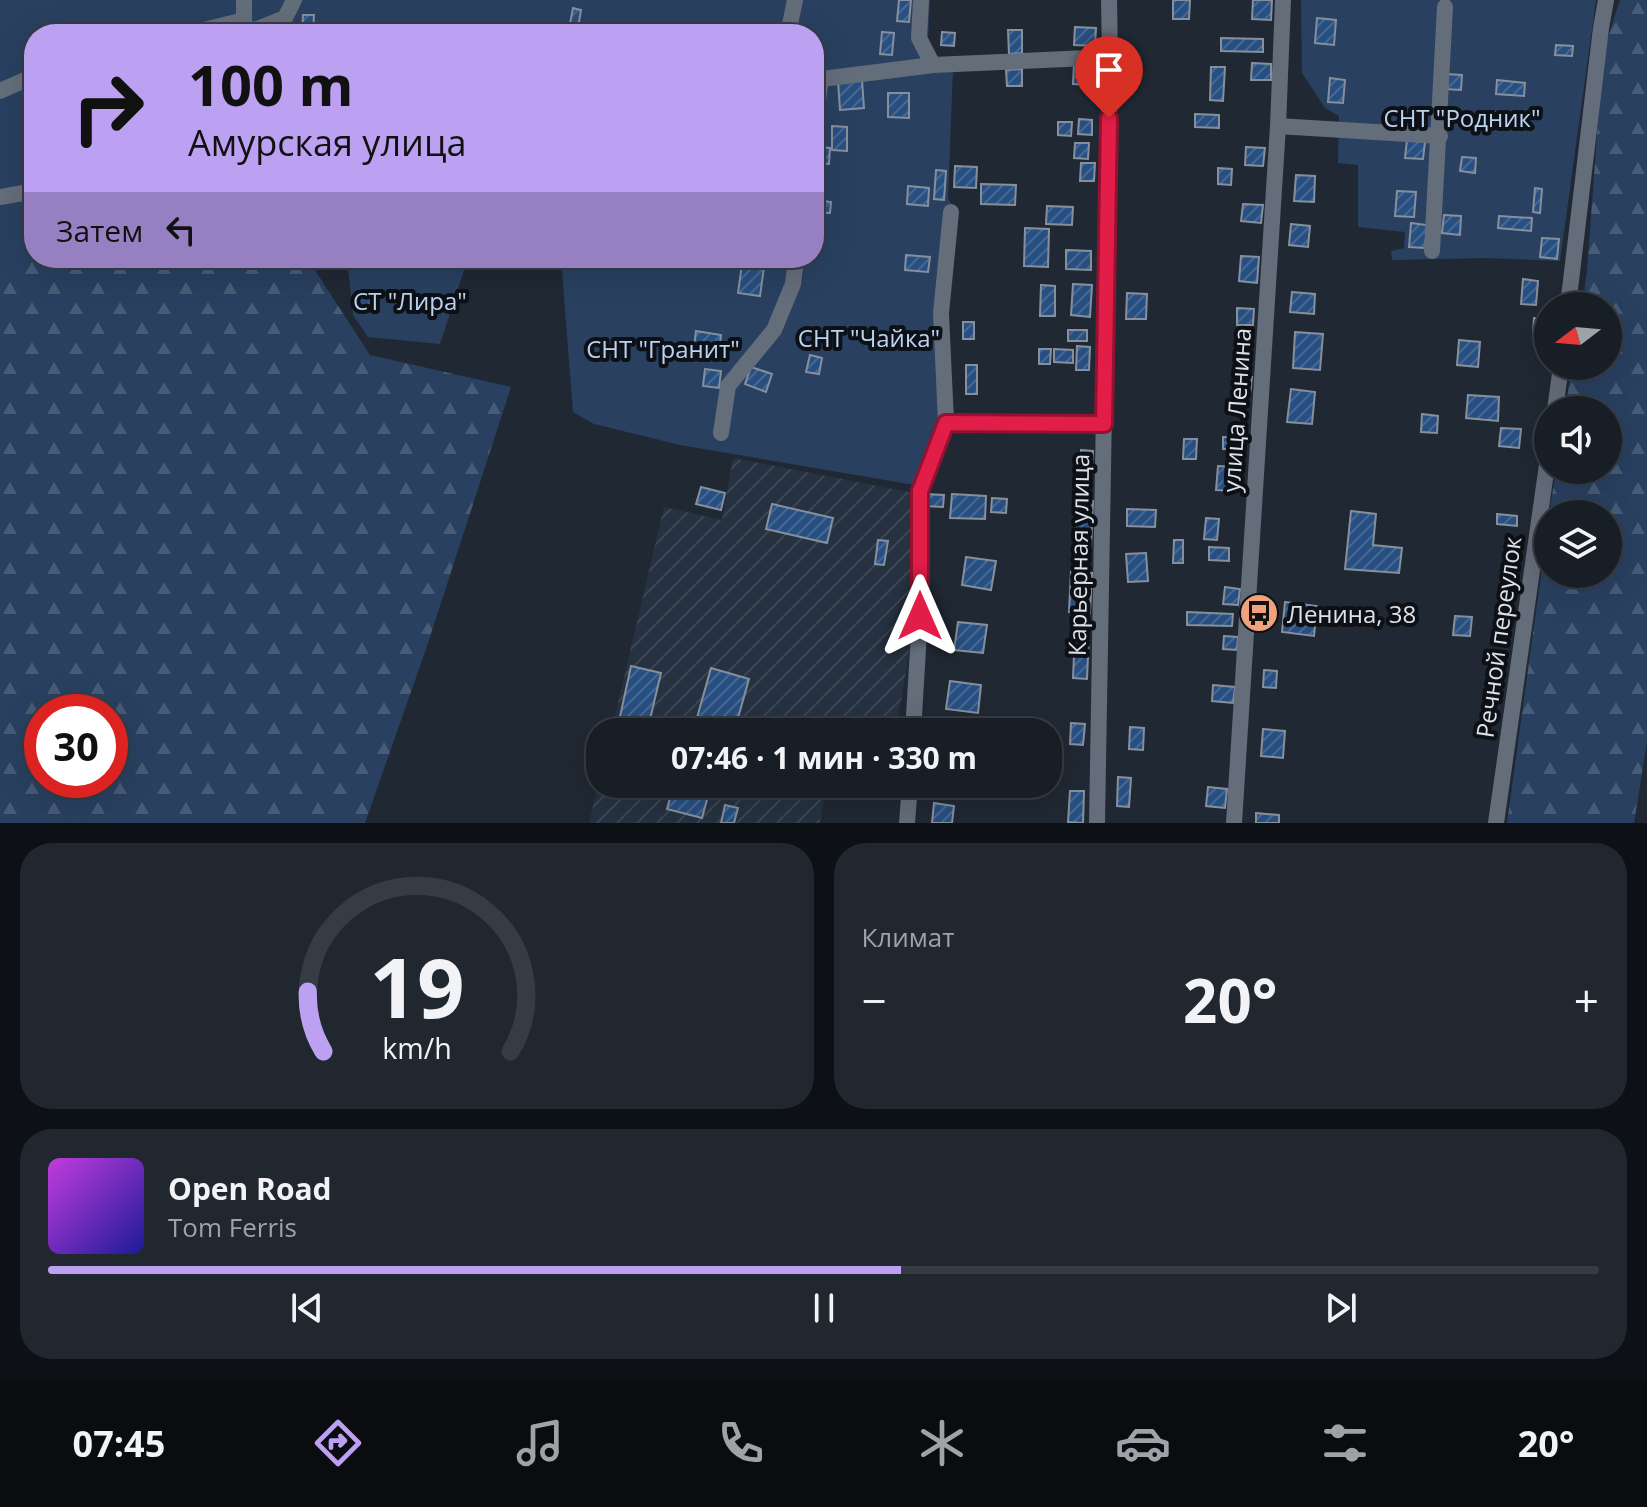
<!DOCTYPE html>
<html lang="ru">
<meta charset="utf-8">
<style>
body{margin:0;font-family:"Open Sans",sans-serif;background:#21272e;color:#f1f3f6;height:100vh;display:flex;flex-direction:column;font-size:30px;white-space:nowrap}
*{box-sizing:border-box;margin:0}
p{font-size:26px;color:#9fa2a7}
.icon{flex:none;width:44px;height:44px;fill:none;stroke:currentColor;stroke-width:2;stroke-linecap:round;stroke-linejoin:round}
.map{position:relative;height:823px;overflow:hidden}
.side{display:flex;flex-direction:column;gap:20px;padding:20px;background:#0d1015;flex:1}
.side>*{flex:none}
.top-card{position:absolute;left:24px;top:24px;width:800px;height:244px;border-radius:32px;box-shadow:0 8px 32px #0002,0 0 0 2px #363c43;background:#bca0f2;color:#111;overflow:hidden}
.needle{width:52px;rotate:254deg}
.controls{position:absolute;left:1534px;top:292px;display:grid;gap:16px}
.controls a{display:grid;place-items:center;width:88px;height:88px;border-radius:50%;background:#181e26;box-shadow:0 8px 32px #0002,0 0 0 2px #363c43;font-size:40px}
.speed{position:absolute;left:24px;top:694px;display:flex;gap:16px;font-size:40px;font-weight:700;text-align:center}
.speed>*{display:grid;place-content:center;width:104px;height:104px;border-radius:50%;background:#181e26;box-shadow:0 8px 32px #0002,0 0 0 2px #363c43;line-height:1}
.speed .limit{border:12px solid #d22;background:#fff;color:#111}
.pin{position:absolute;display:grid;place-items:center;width:68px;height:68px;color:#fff;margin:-82px -34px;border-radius:50% 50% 50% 0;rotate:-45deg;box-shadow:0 0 8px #0007}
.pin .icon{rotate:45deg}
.me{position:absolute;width:88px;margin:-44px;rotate:0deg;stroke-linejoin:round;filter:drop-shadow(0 0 6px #0008)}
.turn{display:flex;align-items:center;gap:28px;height:168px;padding:0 32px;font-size:36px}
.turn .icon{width:104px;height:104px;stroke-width:2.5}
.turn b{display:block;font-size:56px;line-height:68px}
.then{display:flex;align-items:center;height:76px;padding:0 32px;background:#0003;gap:16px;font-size:30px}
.big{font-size:60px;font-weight:700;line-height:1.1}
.side .card{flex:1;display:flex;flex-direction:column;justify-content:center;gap:12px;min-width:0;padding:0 28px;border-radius:32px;background:#21272e}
.side .dial{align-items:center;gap:0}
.dial svg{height:208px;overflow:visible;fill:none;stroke:#363c43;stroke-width:7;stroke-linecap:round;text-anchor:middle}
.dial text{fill:#f1f3f6;stroke:none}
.song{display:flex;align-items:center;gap:24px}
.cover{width:96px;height:96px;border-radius:12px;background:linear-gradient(135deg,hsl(290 70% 55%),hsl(240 70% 35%))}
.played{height:8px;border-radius:4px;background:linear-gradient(90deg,#bca0f2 55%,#363c43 55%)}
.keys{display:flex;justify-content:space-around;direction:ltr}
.heat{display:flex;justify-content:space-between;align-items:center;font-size:44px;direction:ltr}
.side .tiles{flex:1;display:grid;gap:20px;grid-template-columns:1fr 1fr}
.card:last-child{grid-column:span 2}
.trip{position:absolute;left:586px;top:718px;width:476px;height:80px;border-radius:32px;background:#181e26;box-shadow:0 8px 32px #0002,0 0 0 2px #363c43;font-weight:700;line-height:80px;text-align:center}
.menu{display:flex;height:128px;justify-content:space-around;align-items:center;background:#0a0c0f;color:#9fa2a7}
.menu .icon{width:56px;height:56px}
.menu .active{color:#bca0f2}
.menu b{font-size:36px;color:#f1f3f6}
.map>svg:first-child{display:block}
.industrial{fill:url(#industrial-furrows)}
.forest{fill:url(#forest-firs);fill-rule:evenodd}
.garden{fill:#294060}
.building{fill:url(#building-hatch);stroke:#86909d;stroke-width:2}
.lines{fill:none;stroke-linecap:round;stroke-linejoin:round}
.minor{stroke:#646d7a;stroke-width:16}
.route-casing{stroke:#92132f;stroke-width:20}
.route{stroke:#e11d48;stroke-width:14}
.labels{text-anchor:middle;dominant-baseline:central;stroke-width:8;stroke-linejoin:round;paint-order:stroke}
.park-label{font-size:24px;fill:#bbd2f2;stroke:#0d1015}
.street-label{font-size:24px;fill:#dde2ea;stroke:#0d1015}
.poi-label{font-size:24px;fill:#dde2ea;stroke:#0d1015;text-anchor:start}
</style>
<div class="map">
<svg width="1647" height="823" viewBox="0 0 1647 823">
<defs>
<pattern id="industrial-furrows" width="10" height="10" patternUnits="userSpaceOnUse" patternTransform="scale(2)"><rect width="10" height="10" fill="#263241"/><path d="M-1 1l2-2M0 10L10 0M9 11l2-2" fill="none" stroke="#3b4653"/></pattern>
<pattern id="forest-firs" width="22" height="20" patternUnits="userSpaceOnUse" patternTransform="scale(2)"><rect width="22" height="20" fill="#294060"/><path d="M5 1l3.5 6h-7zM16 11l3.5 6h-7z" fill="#485b77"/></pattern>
<pattern id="building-hatch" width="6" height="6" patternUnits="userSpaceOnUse" patternTransform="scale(2)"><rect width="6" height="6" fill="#284f81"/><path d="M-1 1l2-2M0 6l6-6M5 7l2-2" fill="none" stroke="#476893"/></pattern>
</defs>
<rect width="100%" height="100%" fill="#202833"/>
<path class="industrial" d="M733 458 914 493 913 627 896 732H611L664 507 722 520Z
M600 777V784H826L820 823H589Z"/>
<path class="forest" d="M0 0 34 34V258H307L370 355 511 387 426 649 365 823H0ZM42 712H110V780H42Z
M1620 0H1647V742L1634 823H1507L1548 524V574H1608V514H1549L1556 470H1608V410H1565L1572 366H1608V306H1582L1587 271 1603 52Z"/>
<path class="garden" d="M0 0H930L928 38 931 70 953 69 948 199 955 208 947 313 954 414 926 487 680 445 594 424 573 412 561 258H814V34H34V253L0 291Z
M1301 0H1596L1560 261 1486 258 1392 260 1391 251 1404 248 1405 232 1358 227V165L1338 163 1339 116 1325 108 1302 73Z
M347 258H468L440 344 368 337 353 315Z"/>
<path class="building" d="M899 0H911L909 22 897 21Z
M1173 0H1190L1189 19H1173Z
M1253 0H1272L1271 20 1252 19Z
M573 8 581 10 577 34H568Z
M303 15H314L313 34H302Z
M1317 18 1336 20 1334 45 1315 43Z
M1075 27 1096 28 1095 46 1074 45Z
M1008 30H1022V53L1009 54Z
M882 32 894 33 892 55 880 54Z
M942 32 955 33 954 46 941 45Z
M1221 38 1263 39V52L1221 51Z
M1556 45 1573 46 1572 56 1555 55Z
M1252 63 1271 64V80H1251Z
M1074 64 1091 65 1090 85 1073 84Z
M1211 67H1225L1223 101 1210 100Z
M1022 69V86H1007L1006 70Z
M1446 74 1462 75 1461 90 1445 89Z
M1330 78 1345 80 1343 103 1328 102Z
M862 80 864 108 840 110 838 81Z
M1497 80 1525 83 1524 96 1496 94Z
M888 93H909V118L888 117Z
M1495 112 1516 114 1515 128 1494 126Z
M1195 114 1219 115V128L1195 127Z
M1079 119 1092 120V135L1078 134Z
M1058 122H1072L1071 136 1058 135Z
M832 126 847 127V151L832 150Z
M1407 140 1425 142 1423 159 1405 158Z
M1075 143H1089L1088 159 1074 158Z
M818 147 830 148 829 164 817 163Z
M1246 147 1265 148 1263 166 1245 165Z
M1462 157 1476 158 1475 173 1460 171Z
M1081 163H1095L1094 181H1080Z
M955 166 977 167 976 188 954 187Z
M1218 168 1232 169 1231 185 1218 184Z
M936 170 946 171 944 200 934 199Z
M1296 175 1315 176 1314 202 1294 201Z
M981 184 1016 185 1015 205 981 204Z
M908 186 929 188 928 206 907 204Z
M1535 188 1542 189 1540 213 1533 212Z
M1397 191 1416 192 1414 217 1395 216Z
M816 200 831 202 830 213 816 212Z
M1243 204 1263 205 1261 223 1241 221Z
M1047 206 1073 207 1072 225 1046 224Z
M1444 215 1461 216 1460 235 1442 233Z
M1499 216 1532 218 1531 231 1498 228Z
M1411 223 1427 225 1425 248 1409 247Z
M1291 224 1310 226 1308 247 1289 245Z
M1025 228 1049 229 1048 267 1024 266Z
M1542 238 1559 239 1557 259 1540 257Z
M1066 250 1091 251V270L1066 269Z
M906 255 930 257 928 272 905 270Z
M1241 256 1259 257 1257 283 1239 281Z
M742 264 764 267 760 296 738 293Z
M1523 279 1538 281 1536 305 1521 304Z
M1073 284 1092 285 1090 317 1071 315Z
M1041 285 1055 286V316H1040Z
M360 290 373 292 371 309 359 307Z
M1292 292 1315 294 1314 314 1290 312Z
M1127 293 1147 294 1146 319H1126Z
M1237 308 1254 309 1253 325H1237Z
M1534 318 1545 319 1544 335 1533 334Z
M963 322H974V339H963Z
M1068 330H1087V341H1068Z
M696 331 721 335 718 359 693 355Z
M1295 332 1323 334 1320 370 1293 368Z
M1459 340 1480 342 1478 367 1457 365Z
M1077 346 1090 347 1089 370H1076Z
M1039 349H1051L1050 364H1039Z
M1054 349 1073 350V363L1054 362Z
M810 355 822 358 819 374 806 372Z
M966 365H977V394H966Z
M751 367 772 374 766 392 745 384Z
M705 369 721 371 719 388 703 386Z
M1234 375 1252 377 1250 394 1232 392Z
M1291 389 1315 392 1312 424 1287 422Z
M1468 395 1499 397 1498 421 1466 418Z
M1422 414 1438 416 1437 433 1421 432Z
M1501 428 1521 429 1519 448 1499 446Z
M1223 437 1240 438 1239 449H1223Z
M1184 439H1197L1196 459H1183Z
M1081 450 1093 451 1090 491H1079Z
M1218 466 1237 467 1236 491 1216 490Z
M701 487 725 493 721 510 696 504Z
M924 494 944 495 943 507 924 506Z
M952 494 986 496 985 519 950 518Z
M992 498 1007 499 1006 513 991 512Z
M1078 500 1093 501 1091 546 1075 545Z
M772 504 833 518 827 543 766 529Z
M1127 509 1156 510 1155 527 1127 526Z
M1351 511 1376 514 1373 545 1402 548 1399 573 1345 569Z
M1497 514 1517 516V526L1497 524Z
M1206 518 1219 519 1217 540 1204 539Z
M878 540 888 541 884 565 875 564Z
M1174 540H1183V563H1173Z
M1209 547 1229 548V561L1209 560Z
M1146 553 1148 581 1128 582 1126 554Z
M966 557 996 561 991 590 962 585Z
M1071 571 1092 573 1090 613 1069 612Z
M1225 587 1240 589 1238 605 1223 604Z
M1285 602 1317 606 1314 636 1282 632Z
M1187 612 1233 614 1232 626 1187 625Z
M1455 616 1472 617 1470 636 1453 635Z
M958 622 987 625 983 653 954 650Z
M1075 633H1089L1087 679 1073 678Z
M1224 636 1238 637 1237 650 1223 649Z
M631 666 661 673 647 732 618 726Z
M711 668 749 679 734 732H693Z
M1264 670 1277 671 1276 688 1263 687Z
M950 681 981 685 978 713 946 709Z
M1213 685 1235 687 1233 703 1212 701Z
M1071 723 1085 724 1083 745 1070 744Z
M1130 727 1144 728 1143 750 1129 749Z
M1263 729 1285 731 1283 758 1261 756Z
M1048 750 1059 751 1058 777 1048 776Z
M1118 777 1131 778 1129 807 1117 806Z
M673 787 708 796 702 818 667 809Z
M1208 787 1227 789 1225 808 1206 806Z
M1070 791H1084L1083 823 1068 822Z
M934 803 954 806 952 823H932Z
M725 805 738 808 734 823H721Z
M1256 813 1279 815V823H1256Z"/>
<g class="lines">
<path class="minor" d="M244 0V20L246 29
M921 0 919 38 933 65
M247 33 285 18 294 0
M188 34 244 20
M788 34 795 0
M814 80 933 65 1110 57
M0 91 34 76
M1278 126 1440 136
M814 127 821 79
M0 197 34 191
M1432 251 1445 7
M1568 306 1601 28 1606 0
M1555 410 1561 366
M946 423 941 313 951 212
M721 433 728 386 774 330 793 284 796 258
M913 732 920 616V491L946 423 1104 424
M907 823 910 784
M1097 823 1110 57 1109 0
M1234 823 1278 126 1283 0
M1496 823 1548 458"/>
</g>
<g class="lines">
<defs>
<path id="route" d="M920 616V491L946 423 1104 424 1109 118"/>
</defs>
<use href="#route" class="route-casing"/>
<use href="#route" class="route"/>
</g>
<defs>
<symbol id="bus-disc" viewBox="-11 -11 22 22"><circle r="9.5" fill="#f1a17c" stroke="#0d1015"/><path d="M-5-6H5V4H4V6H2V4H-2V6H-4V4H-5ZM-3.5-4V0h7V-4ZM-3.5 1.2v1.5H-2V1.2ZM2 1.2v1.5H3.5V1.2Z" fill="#111"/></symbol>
</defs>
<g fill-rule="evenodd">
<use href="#bus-disc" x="1237" y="591" width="44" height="44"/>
</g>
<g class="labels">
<g class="park-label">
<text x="1462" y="117">СНТ "Родник"</text>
<text x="410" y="300">СТ "Лира"</text>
<text x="869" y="337">СНТ "Чайка"</text>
<text x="663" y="348">СНТ "Гранит"</text>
</g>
<g class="street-label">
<text transform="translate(1236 410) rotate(-86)">улица Ленина</text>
<text transform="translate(1078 555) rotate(-89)">Карьерная улица</text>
<text transform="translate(1498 637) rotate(-82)">Речной переулок</text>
</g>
<g class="poi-label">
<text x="1287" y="613">Ленина, 38</text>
</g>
</g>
</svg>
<div class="controls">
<a><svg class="needle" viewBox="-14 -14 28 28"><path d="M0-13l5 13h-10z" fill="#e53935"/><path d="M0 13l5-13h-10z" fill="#9fa2a7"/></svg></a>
<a><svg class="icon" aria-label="sound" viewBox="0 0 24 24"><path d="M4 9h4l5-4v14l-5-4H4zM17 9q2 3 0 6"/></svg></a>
<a><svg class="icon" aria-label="layers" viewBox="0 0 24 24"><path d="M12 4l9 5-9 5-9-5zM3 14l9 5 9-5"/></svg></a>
</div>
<div class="speed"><div class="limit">30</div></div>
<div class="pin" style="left:1109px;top:118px;background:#d93025"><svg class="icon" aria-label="arrive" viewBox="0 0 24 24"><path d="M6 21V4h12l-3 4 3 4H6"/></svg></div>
<svg class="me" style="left:920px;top:616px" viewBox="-20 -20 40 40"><path d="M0-17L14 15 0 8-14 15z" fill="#e11d48" stroke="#fff" stroke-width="4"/></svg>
<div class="trip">07:46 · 1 мин · 330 m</div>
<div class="top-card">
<div class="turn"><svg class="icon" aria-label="right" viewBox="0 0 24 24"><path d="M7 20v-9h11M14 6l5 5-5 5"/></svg><div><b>100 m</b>Амурская улица</div></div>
<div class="then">Затем<svg class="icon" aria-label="left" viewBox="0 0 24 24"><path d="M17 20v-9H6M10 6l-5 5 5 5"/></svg></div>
</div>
</div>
<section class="side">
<div class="tiles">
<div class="card dial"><svg viewBox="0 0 100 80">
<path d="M14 69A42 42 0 1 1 86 69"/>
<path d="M14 69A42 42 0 0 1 8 46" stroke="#bca0f2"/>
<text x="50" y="56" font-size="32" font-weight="700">19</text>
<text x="50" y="72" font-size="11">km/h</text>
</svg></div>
<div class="card"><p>Климат</p>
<div class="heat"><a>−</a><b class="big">20°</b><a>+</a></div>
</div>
<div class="card">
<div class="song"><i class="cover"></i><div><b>Open Road</b><p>Tom Ferris</p></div></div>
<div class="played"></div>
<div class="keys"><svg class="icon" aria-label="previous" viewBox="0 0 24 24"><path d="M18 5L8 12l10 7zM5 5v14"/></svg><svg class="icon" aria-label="pause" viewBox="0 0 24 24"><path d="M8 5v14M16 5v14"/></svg><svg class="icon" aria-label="next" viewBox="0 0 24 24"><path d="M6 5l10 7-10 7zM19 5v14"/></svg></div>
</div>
</div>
</section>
<nav class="menu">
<b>07:45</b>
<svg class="icon active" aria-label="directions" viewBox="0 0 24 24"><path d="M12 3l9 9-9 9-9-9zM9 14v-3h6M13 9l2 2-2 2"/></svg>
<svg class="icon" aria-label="music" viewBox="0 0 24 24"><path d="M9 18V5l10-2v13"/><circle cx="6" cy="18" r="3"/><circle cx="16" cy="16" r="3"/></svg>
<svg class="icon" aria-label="phone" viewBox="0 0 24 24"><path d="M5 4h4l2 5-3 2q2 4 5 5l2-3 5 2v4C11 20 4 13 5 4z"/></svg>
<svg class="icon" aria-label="climate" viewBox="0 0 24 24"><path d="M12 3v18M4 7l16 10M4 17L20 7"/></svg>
<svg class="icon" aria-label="car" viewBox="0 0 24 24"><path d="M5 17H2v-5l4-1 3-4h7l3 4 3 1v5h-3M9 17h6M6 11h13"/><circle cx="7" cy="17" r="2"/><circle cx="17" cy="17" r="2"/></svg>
<svg class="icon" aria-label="filters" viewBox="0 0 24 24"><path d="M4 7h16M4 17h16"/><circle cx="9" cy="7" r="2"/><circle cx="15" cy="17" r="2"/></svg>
<b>20°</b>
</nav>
